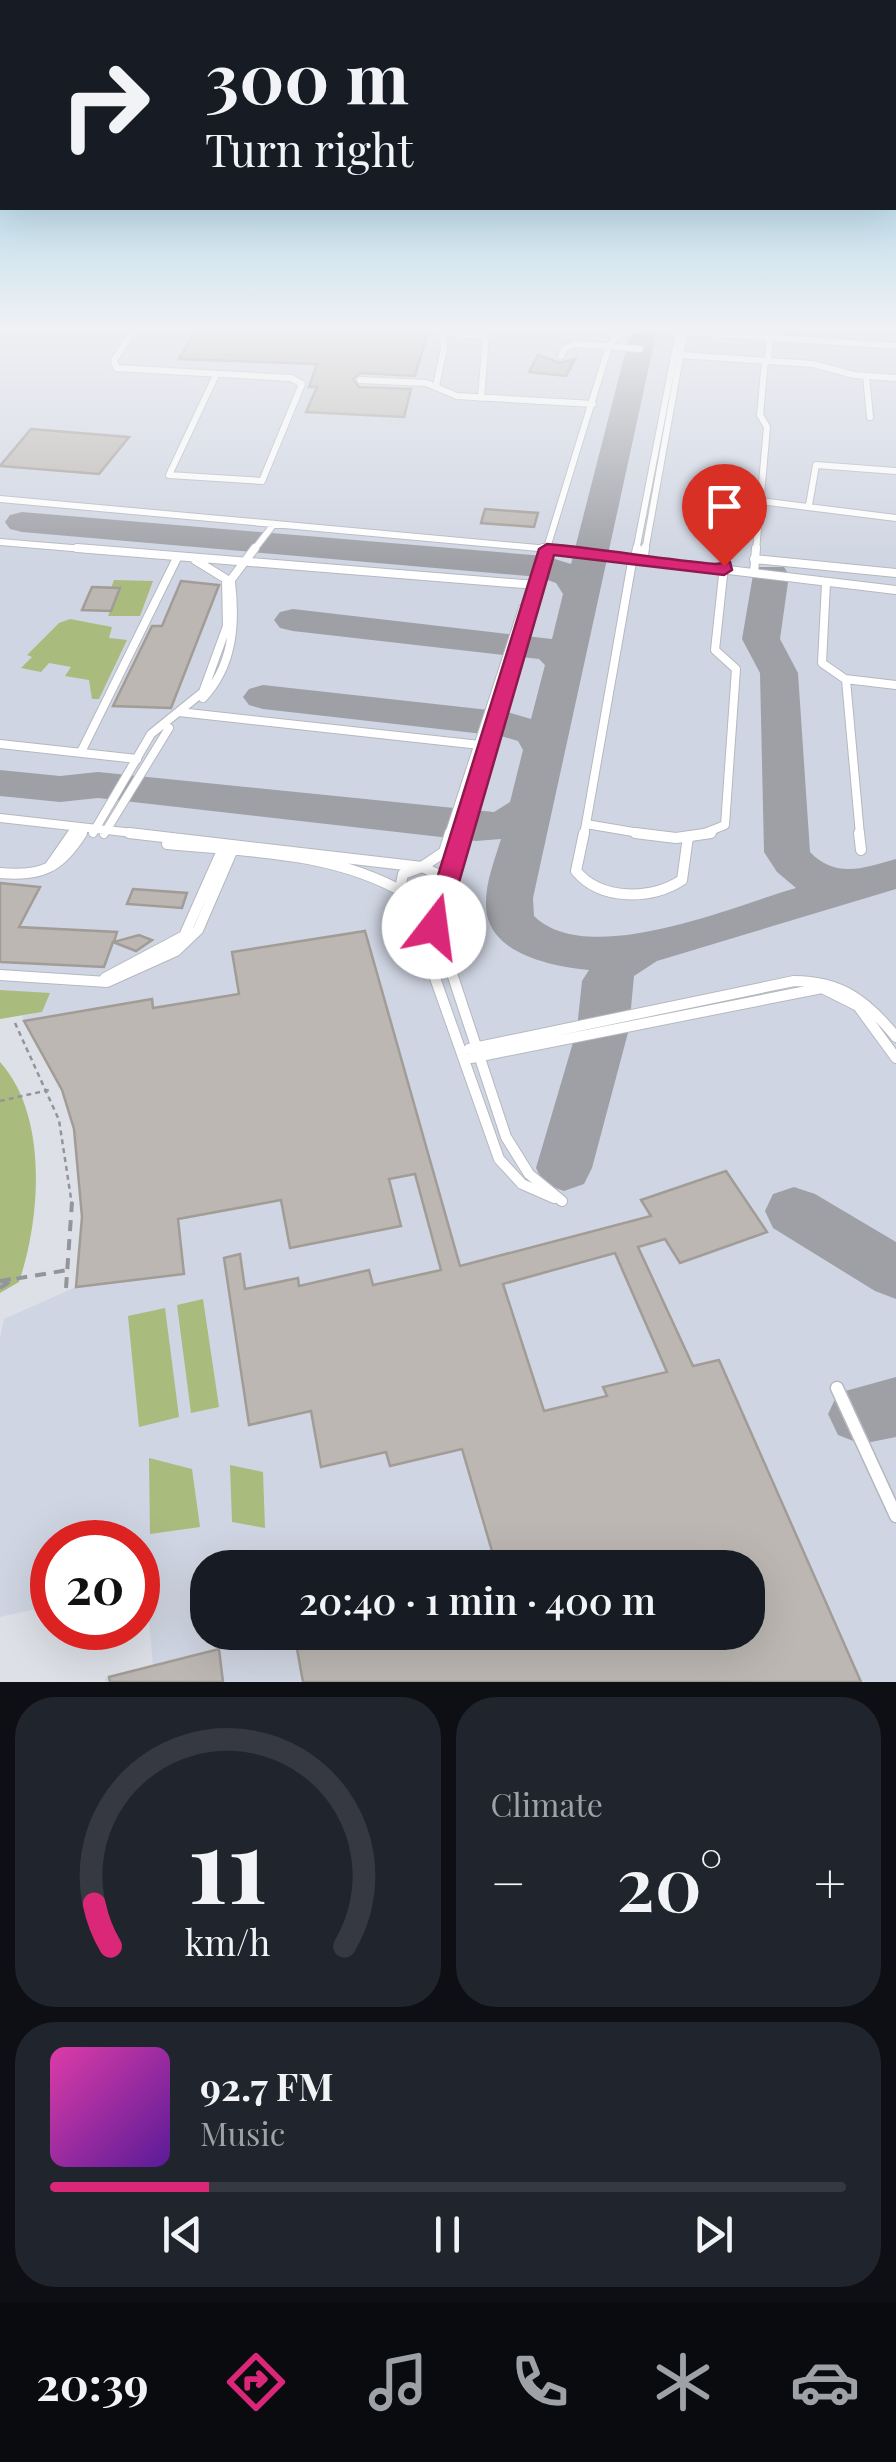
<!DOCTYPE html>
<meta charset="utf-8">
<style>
body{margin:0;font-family:"Playfair Display",serif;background:#20242c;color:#f1f3f6;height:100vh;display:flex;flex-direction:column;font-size:38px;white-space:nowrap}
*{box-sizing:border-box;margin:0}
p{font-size:32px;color:#9ea1a6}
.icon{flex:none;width:55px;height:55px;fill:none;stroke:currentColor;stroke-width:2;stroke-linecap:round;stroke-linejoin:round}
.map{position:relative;height:1682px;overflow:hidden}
.panel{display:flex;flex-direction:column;gap:15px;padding:15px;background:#0d0f14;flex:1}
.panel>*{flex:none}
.banner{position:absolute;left:0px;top:0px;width:898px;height:210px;box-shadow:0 10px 40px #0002;background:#171b24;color:#f1f3f6;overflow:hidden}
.speed{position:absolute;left:30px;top:1520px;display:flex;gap:20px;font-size:50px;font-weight:700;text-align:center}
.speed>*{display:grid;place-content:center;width:130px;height:130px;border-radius:50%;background:#171b24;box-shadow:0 10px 40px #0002;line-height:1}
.speed .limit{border:15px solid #d22;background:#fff;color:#111}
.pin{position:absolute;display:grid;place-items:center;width:85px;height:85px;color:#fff;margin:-102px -42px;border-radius:50% 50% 50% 0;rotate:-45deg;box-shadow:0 0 10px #0007}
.pin .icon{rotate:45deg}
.me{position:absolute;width:110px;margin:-55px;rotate:15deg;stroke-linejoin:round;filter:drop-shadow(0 0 8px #0008)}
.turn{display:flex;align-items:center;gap:35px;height:210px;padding:0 40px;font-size:45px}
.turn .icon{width:130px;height:130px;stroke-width:2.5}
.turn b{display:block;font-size:70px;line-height:85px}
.big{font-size:75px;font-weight:600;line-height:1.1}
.panel .widget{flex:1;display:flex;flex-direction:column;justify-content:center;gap:15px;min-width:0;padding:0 35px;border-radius:40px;background:#20242c}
.panel .dial{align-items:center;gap:0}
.dial svg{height:260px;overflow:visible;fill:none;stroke:#363941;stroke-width:7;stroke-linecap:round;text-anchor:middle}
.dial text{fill:#f1f3f6;stroke:none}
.song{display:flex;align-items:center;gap:30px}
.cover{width:120px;height:120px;border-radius:15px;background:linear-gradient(135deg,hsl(320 70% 55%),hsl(270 70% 35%))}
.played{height:10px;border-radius:5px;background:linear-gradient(90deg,#db2777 20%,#363941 20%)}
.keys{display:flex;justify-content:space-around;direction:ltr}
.heat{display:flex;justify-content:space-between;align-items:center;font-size:55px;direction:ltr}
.panel .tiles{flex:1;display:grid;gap:15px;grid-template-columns:1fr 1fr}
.widget:last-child{grid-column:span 2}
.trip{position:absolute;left:190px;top:1550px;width:575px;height:100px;border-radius:40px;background:#171b24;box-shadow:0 10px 40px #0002;font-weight:600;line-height:100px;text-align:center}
.tabs{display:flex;height:160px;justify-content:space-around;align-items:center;background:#090b0e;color:#9ea1a6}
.tabs .icon{width:70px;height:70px}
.tabs .active{color:#db2777}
.tabs b{font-size:45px;color:#f1f3f6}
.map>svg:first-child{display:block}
.built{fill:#cfd5e2;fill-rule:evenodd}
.green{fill:#aabb7e}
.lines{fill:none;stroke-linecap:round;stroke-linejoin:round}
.taxiway{fill:#9ea0a6;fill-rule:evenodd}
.building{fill:#bcb7b2;stroke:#a29c97;stroke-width:2.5;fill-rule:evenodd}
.service-far3-casing{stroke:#b5b8bf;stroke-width:8}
.service-far2-casing{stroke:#b5b8bf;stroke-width:10}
.service-far1-casing{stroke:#b5b8bf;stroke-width:12}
.service-casing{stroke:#b5b8bf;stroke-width:15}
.path-far1{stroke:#93959a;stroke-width:2.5;stroke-dasharray:5 4;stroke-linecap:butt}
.path{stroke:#93959a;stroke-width:4;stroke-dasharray:11 8;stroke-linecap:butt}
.service-far3{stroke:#fff;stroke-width:6}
.service-far2{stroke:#fff;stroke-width:8}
.service-far1{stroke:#fff;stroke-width:10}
.service{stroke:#fff;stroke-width:12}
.route{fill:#db2777;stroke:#8e194d;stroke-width:2.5}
</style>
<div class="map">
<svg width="896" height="1682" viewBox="0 0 896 1682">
<rect width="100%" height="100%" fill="#dde0e7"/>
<path class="built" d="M0 330H896V1682H105V1678L153 1666 146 1583 138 1584V1542H52V1605L0 1617V1338L4 1319 76 1287 82 1216 74 1129 62 1090 22 1016 42 1012 49 994 0 990ZM208 1568H748V1632H208Z"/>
<path class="green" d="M114 580 153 581 140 616H108L120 589 111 588Z
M70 619 112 627 109 638 127 640 99 699H92L89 680 65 676 71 667 49 663 41 672 21 668 32 657 27 655 59 623Z
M0 990 50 993 42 1012 0 1019Z
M0 1062C48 1115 41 1217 19 1282L0 1293Z
M203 1299 219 1407 191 1413 177 1305Z
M165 1308 179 1417 139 1427 128 1316Z
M149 1458 192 1469 200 1527 150 1534Z
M230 1465 263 1472 265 1528 232 1522Z"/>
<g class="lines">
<path class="taxiway" d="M631 330H657L533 898 534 916C588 969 733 906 796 888L777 872 764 852 760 673 742 639 753 575 758 567H784L789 575 780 639 798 673 810 852C836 879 864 868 896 859V889L657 961 634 976 629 1029 592 1168 584 1184 564 1191 544 1184 536 1168 577 1029 582 981 589 970C549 966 484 953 486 902 486 881 495 859 501 839L476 841 98 798 60 802 0 796V770L60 776 98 772 494 812 510 802 523 750 518 741 501 736 263 709 249 705 243 697 249 689 263 685 507 712 531 719 545 665 539 659 293 631 280 628 274 620 280 612 293 609 552 639 563 594 556 583 539 577 22 532 10 529 5 522 10 515 22 512 545 556 571 564Z
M794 1187 815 1194 896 1242V1299L875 1291 773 1228 765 1211 773 1194Z
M896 1377V1437L861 1444 838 1435 828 1414 838 1393Z"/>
</g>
<path class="building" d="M196 330H322L427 334 415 376 360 373 353 379 359 387 411 389 404 417 306 412 317 387H309L317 364 179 359Z
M538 355 560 363 575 359 566 376 529 372Z
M31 429 129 437 99 474 0 466Z
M485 509 538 513 534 527 481 523Z
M181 581 219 585 171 708 113 706 152 626H162Z
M92 587 120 588 111 611 82 610Z
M0 883 40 887 19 927 117 932 114 942 139 935 152 940 136 951 113 942 104 967 0 962Z
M133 889 187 893 182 908 127 904Z
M365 931 460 1266 651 1216 641 1200 726 1171 767 1232 680 1263 665 1239 638 1247 693 1366 719 1360 861 1682H303L294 1632H748V1568H497L462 1449 390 1466 386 1452 321 1467 311 1411 249 1425 224 1258 240 1254 245 1289 298 1278 299 1286 369 1270 373 1285 441 1270 415 1174 389 1179 401 1226 290 1248 281 1200 178 1219 184 1274 76 1287 82 1217 74 1129 62 1090 24 1021 152 999 153 1008 239 994 232 952ZM615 1253 667 1372 603 1387 607 1396 544 1411 503 1284Z
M219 1649 223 1682H110L109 1677Z"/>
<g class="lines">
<defs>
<path id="service-far3" d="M125 330 133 332 114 360 116 368 291 378 302 384 262 481 169 475 216 375
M657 330 896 346
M680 355 813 364 854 375 896 378
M561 356 565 348 577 344 640 349
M768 361 770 330
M866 376 870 417
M360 380 426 383 457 396 593 404
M436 386 444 348 442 333 486 336 481 398
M0 499 571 551
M760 501 896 518
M809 505 816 465 896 471
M0 542 108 551
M253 551 274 524
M546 551 609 346 617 335 634 330
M636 551 679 331
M645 551 685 330
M756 551 767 427 760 415 765 361"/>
<path id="service-far2" d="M77 548 536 585
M543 548 896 590
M645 548 644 555 632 562 586 824 651 835
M635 558 637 548
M754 559 896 573
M754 573 756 548
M826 583 822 663 845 679 896 685
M227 585 255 548
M846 680 860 835
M203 698C233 666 236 624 231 582
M179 712 480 745
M0 744 137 759
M81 752 177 558
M0 818 151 835
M93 833 151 734 203 692 227 626 226 579 195 560
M104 834 169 728
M71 835 77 827
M80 835 85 828
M449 835 523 608
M460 835 547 548
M584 835 586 824
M700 835 725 825 736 669 715 650 724 566"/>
<path id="service-far1" d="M129 833 422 867 444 852 450 833
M460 833 434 919 506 1137 529 1174 562 1201
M584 833 576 871C601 901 651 900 682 880L688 837
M635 833 676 838 711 833
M859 833 861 850
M167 844C249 852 331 851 405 893L499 1159 522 1184 554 1198
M50 866 73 833
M422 867 444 877V887L423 898 400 889 403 874Z
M0 873C41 877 60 868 82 833
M0 975 107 982 176 951 198 930 233 849
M105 978 184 936 224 846
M469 1049 794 981C841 981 867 1001 896 1037
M471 1058 822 988 858 1006 896 1058"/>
<path id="service" d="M837 1388 896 1516"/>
</defs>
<use href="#service-far3" class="service-far3-casing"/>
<use href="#service-far2" class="service-far2-casing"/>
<use href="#service-far1" class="service-far1-casing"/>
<use href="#service" class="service-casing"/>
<path class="path-far1" d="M15 1023 59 1120 72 1205
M0 1101 49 1090"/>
<path class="path" d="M0 1281 13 1279
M0 1288 14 1279 68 1270
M66 1288 72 1202"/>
<use href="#service-far3" class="service-far3"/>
<use href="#service-far2" class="service-far2"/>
<use href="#service-far1" class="service-far1"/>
<use href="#service" class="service"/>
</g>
<linearGradient id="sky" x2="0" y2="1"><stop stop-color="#76c2e2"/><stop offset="0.58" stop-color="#f0f1f4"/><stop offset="1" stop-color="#f0f1f4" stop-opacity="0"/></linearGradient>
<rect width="896" height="565" fill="url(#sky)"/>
<path class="route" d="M547 544C605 549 659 559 716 564L730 562 732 570 724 575 554 555 446 927 434 935 426 933 422 927 539 549Z"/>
</svg>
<div class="speed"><div class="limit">20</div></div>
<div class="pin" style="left:724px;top:566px;background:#d93025"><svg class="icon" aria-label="arrive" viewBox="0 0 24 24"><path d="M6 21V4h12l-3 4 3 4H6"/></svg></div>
<svg class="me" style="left:434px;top:927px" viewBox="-20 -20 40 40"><circle r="19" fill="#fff"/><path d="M0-13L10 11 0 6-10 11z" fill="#db2777"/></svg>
<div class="trip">20:40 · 1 min · 400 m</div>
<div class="banner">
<div class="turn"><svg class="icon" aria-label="right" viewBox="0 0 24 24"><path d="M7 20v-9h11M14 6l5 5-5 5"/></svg><div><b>300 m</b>Turn right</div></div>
</div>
</div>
<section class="panel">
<div class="tiles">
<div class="widget dial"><svg viewBox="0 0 100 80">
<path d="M14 69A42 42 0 1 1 86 69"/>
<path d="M14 69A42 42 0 0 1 9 56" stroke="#db2777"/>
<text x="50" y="56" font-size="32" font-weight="700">11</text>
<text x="50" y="72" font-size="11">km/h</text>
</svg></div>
<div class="widget"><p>Climate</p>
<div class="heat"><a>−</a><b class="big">20°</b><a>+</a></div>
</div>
<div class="widget">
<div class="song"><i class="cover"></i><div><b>92.7 FM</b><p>Music</p></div></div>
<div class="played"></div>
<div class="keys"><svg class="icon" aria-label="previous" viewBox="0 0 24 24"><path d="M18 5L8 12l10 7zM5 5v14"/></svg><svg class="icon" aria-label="pause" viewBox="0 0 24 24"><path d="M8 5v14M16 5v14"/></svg><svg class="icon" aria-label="next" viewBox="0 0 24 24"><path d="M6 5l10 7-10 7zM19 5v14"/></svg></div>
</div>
</div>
</section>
<nav class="tabs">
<b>20:39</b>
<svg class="icon active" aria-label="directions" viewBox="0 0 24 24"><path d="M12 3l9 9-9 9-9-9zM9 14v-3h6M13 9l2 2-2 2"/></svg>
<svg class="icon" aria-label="music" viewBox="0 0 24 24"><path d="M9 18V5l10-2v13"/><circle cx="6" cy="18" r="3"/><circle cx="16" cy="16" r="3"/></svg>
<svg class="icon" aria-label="phone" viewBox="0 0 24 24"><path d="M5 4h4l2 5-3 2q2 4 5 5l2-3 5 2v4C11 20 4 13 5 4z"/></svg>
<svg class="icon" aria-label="climate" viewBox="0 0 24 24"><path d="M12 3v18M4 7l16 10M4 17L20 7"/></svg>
<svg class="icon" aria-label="car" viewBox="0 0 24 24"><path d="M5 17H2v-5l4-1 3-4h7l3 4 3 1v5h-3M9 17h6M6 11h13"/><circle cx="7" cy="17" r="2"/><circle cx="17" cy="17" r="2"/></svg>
</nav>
